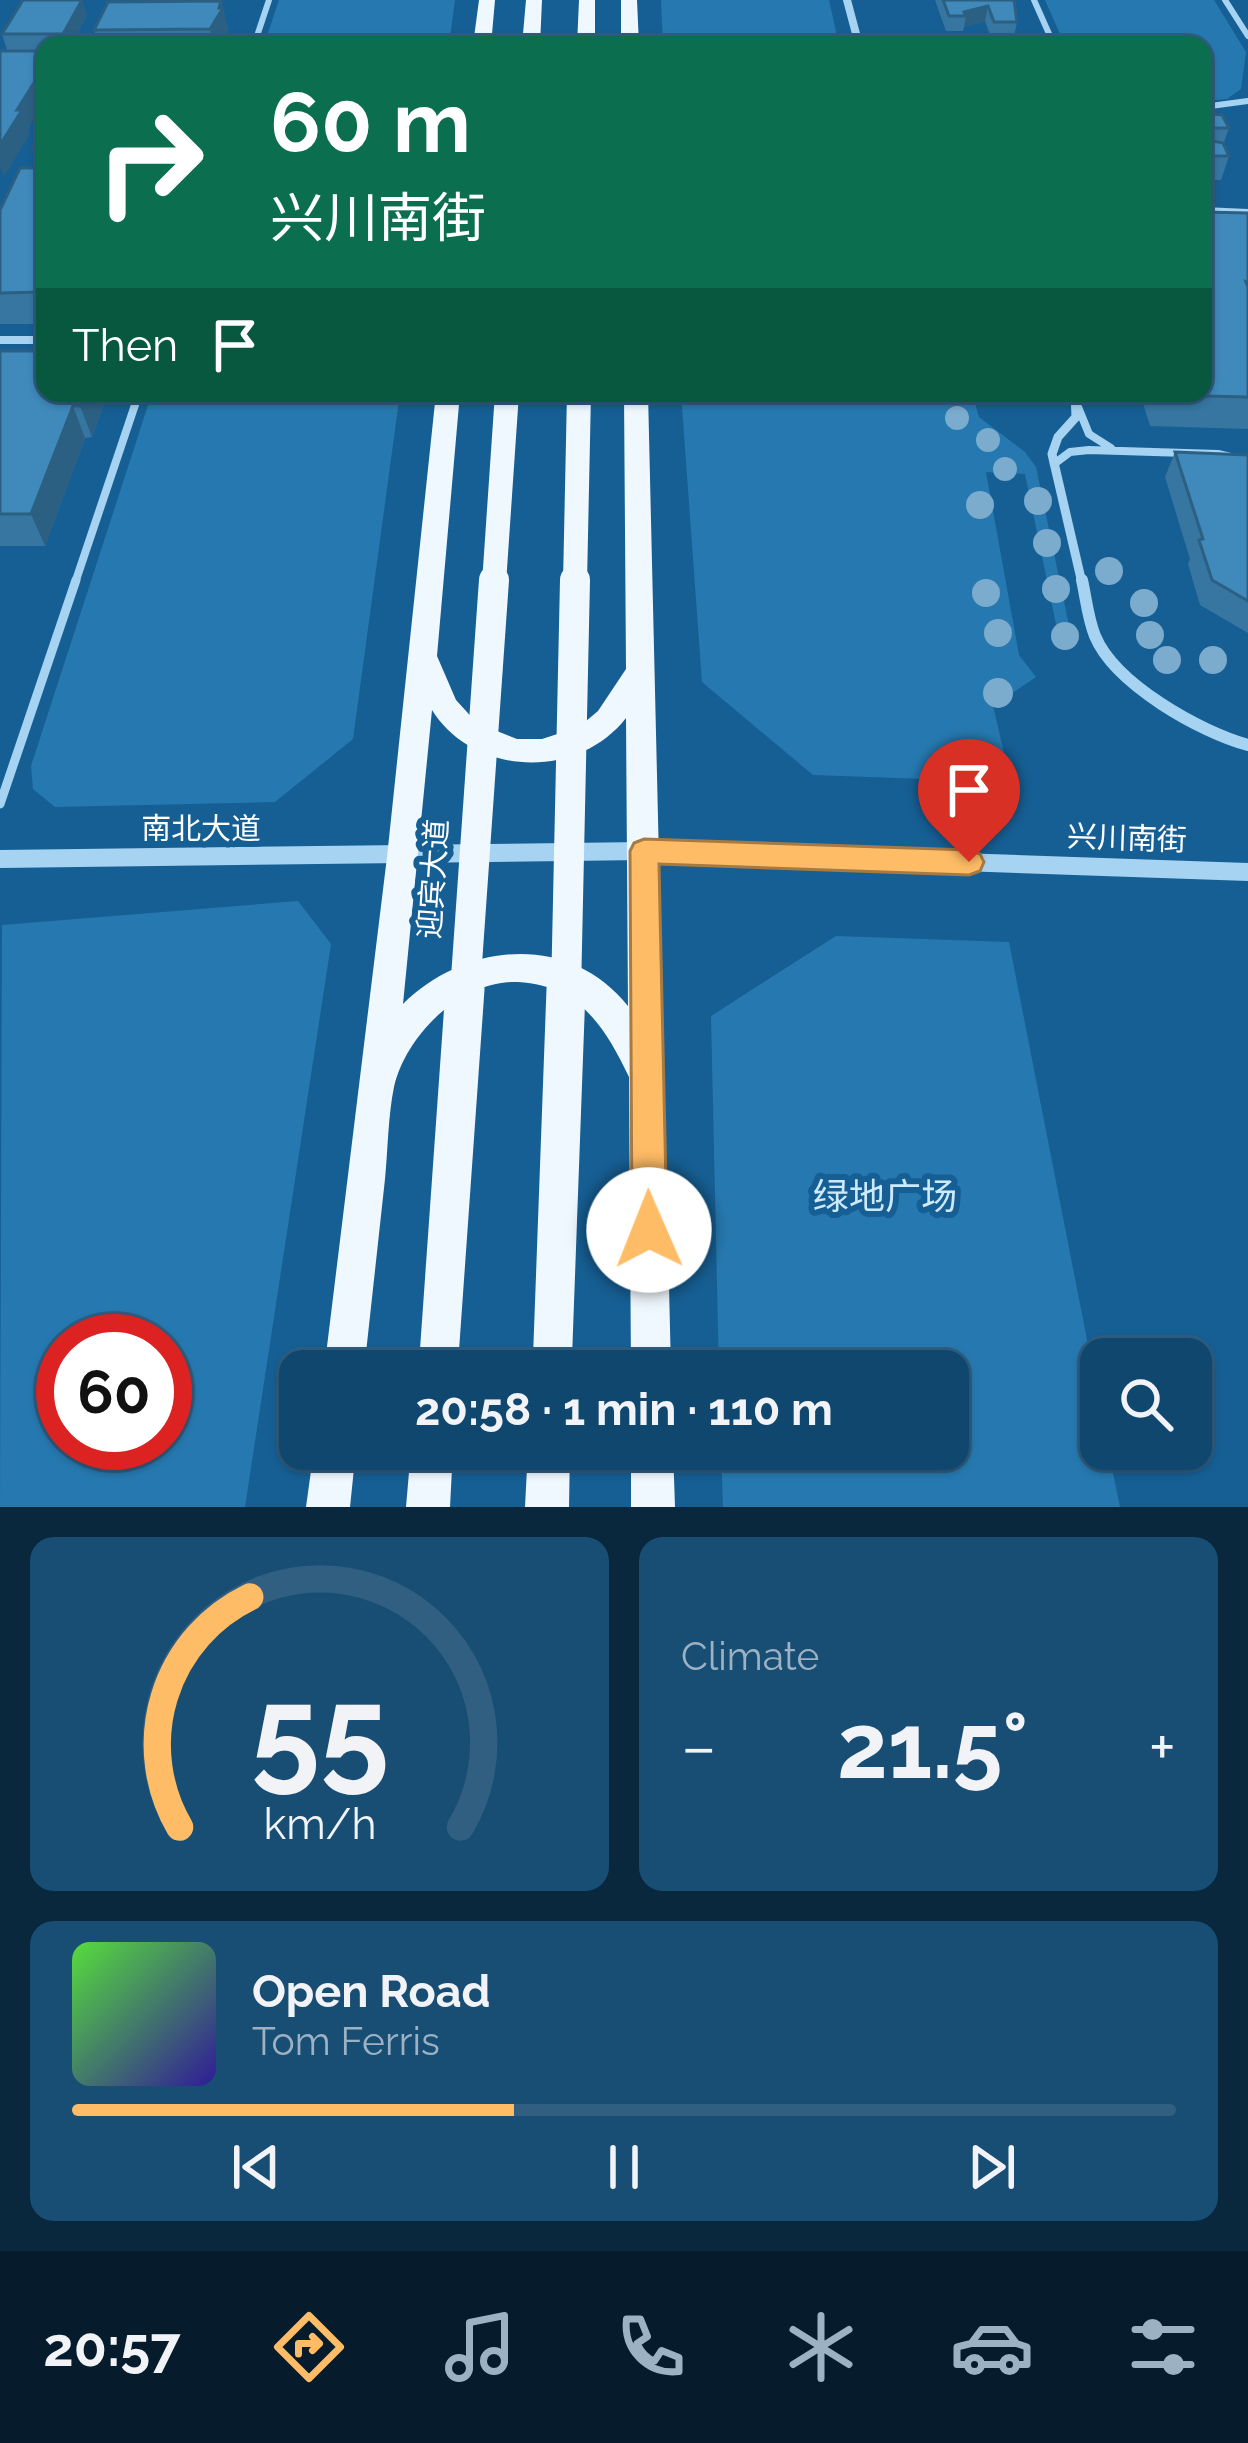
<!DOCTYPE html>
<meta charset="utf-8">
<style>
body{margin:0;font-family:Raleway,"Noto Sans SC",sans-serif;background:#194e74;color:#f1f3f6;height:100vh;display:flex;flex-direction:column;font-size:45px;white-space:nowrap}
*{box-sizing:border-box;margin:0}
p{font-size:39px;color:#9cb2c3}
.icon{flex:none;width:66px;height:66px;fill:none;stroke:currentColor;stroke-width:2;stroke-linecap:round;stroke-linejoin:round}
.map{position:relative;height:1507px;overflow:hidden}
.details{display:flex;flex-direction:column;gap:30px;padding:30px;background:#09273d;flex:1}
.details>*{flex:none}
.top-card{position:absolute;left:36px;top:36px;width:1176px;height:366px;border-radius:24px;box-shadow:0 3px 9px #0004,0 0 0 3px #305f82;background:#0b6e4f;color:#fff;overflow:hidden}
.tools{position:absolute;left:1080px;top:1338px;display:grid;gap:24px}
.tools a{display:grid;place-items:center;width:132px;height:132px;border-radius:24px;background:#10476f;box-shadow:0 3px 9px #0004,0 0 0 3px #305f82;font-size:60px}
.speed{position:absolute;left:36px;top:1314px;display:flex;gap:24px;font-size:60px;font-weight:700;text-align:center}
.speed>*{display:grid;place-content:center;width:156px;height:156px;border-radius:50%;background:#10476f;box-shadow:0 3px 9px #0004,0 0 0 3px #305f82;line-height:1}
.speed .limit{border:18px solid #d22;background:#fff;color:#111}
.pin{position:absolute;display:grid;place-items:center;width:102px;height:102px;color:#fff;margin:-123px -51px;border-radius:50% 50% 50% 0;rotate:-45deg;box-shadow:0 0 12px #0007}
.pin .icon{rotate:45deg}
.me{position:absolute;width:132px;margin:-66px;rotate:359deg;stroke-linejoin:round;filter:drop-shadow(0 0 9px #0008)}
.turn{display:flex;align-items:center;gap:42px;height:252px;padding:0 36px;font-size:54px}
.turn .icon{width:156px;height:156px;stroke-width:2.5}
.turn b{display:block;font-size:84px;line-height:102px}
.then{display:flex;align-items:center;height:114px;padding:0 36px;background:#0003;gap:24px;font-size:45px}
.big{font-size:90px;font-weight:700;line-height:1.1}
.details .tile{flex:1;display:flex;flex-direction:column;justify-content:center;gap:18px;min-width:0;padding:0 42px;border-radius:24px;background:#194e74}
.details .dial{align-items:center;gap:0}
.dial svg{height:312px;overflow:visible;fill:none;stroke:#305f82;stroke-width:7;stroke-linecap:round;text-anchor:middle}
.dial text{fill:#f1f3f6;stroke:none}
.song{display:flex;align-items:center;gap:36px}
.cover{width:144px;height:144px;border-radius:18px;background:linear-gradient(135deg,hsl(110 70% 55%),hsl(250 70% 35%))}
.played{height:12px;border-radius:6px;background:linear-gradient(90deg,#ffbc66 40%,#305f82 40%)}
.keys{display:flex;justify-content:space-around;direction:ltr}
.heat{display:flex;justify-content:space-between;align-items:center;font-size:66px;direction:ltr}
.details .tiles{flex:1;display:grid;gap:30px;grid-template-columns:1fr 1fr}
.tile:last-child{grid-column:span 2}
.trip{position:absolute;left:279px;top:1350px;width:690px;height:120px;border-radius:24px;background:#10476f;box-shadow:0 3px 9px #0004,0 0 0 3px #305f82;font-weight:700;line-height:120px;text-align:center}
.tabs{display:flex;height:192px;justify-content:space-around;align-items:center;background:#061c2c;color:#9cb2c3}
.tabs .icon{width:84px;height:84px}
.tabs .selected{color:#ffbc66}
.tabs b{font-size:54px;color:#f1f3f6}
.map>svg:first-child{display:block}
.green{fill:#2679b0;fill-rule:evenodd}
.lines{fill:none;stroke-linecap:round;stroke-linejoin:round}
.service-far2{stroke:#a6d3f1;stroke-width:6}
.service-far1{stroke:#a6d3f1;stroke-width:8}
.service{stroke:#a6d3f1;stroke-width:9}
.minor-far2{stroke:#a6d3f1;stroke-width:8}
.minor-far1{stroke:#a6d3f1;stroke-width:9}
.minor{stroke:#a6d3f1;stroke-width:12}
.tertiary{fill:#a6d3f1;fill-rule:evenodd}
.primary{fill:#f0f8ff;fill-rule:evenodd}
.primary-bridge-far2{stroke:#f0f8ff;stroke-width:24}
.primary-bridge-far1{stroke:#f0f8ff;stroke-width:30}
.primary-bridge{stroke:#f0f8ff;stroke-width:39}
.tree{fill:#7babcd}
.wall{fill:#3676a1}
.shaded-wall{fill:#2c6083}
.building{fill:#3f89bb;stroke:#2c6083;stroke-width:3}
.route{fill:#ffbc66;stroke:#a67a42;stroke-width:3}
.labels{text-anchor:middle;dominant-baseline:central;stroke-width:12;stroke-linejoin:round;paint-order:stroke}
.street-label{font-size:30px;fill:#fff;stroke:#165f94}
.near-park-label{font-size:36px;fill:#cde9fc;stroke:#165f94}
</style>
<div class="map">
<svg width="1248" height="1507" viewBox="0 0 1248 1507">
<rect width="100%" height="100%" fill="#165f94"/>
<path class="green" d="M279 0H455L449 45H264Z
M661 0H829L839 45H663Z
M1045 0H1214L1246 52 1241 89 1227 99 1203 101V45H1065Z
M152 393H400L353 739 275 802 55 807 33 789 31 766Z
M681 393H972L979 417 1025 452 1036 467 1071 635 1058 634 1025 474 986 472 1019 655 1036 677 993 706 1011 782 813 775 702 682Z
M298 901 331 944 245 1507H0L2 925ZM63 1341H165V1443H63Z
M836 936 1009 942 1101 1411V1449H1108L1120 1507H723L721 1449H948V1371H719L711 1016Z"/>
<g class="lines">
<path class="service-far2" d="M1034 0 1054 45
M1225 0 1248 36
M254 45 269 0
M1203 107 1248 101"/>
<path class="service-far1" d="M0 340H45
M1078 407 1089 434 1111 448
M1054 464 1070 452 1089 450 1218 454 1248 461
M75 583 139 393"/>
<path class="service" d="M0 804 76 580"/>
<path class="minor-far2" d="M847 0 859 45
M1203 211 1248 213"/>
<path class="minor-far1" d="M1075 393 1076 417 1058 437 1052 454 1082 583"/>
<path class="minor" d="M1082 580C1086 598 1088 619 1095 636 1115 684 1200 732 1248 745"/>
<path class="tertiary" d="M644 842 1248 863V881L644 860 0 868V850Z"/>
<path class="primary" d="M479 0H495L491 45H473Z
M526 0H542L540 45H522Z
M579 0H595V45H577Z
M621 0H637L639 45H621Z
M436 393H460L437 656 456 700 477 723 517 739H542L579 727 598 711 626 669 624 393H648L671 1371H631L629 1077C605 1027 579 985 518 982 461 980 406 1035 394 1087 388 1116 388 1149 385 1179 378 1243 371 1307 364 1371H324L387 857ZM432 710C474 777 578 780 626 718L628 1006C569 932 466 942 403 1004Z
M314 1449H356L350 1507H306Z
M411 1449H453L450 1507H406Z
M528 1449H570L569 1507H525Z
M631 1449H673L675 1507H631Z"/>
<path class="primary-bridge-far2" d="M494 583 507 393
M575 583 579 393"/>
<path class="primary-bridge-far1" d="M465 992 494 580
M566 992 575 580"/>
<path class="primary-bridge" d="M438 1371 465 989
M552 1371 566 989"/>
</g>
<g class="tree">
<circle cx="957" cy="418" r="12"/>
<circle cx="988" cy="440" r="12"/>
<circle cx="1005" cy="469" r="12"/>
<circle cx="1038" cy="501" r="14"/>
<circle cx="980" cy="505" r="14"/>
<circle cx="1047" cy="543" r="14"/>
<circle cx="1109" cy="571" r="14"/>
<circle cx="1056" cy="589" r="14"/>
<circle cx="986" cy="593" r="14"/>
<circle cx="1144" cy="603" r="14"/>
<circle cx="998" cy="633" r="14"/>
<circle cx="1150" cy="635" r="14"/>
<circle cx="1065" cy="636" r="14"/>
<circle cx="1167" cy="660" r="14"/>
<circle cx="1213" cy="660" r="14"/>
<circle cx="998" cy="693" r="15"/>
</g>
<path class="wall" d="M935 0H1014L1017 22 1014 37 991 38 985 21 964 27 963 31H946Z
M221 1 228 30 220 45H99L94 30Z
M87 15 71 45H45V50H7L2 34Z
M45 108V324H0V210L41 168 33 147 39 134 36 126Z
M1203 113 1229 128 1223 145 1229 156 1221 180H1203Z
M1248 213V429L1150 426 1140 393H1203Z
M0 351 45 393H108L92 437 85 438 45 546H0Z
M1175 452 1248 455V633L1200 605 1188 564 1190 559 1165 477Z"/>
<path class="shaded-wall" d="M82 0 87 15 71 45H66L63 34Z
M221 1 228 30 220 45H214L210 29Z
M988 6 985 21 964 27 966 16 964 12Z
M45 56V101L29 128 30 133 4 177 0 166V145Z
M85 393H108L92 437 80 406Z
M73 406 85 438 45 546 31 514Z"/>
<path class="building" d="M23 0H82L63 34H2Z
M943 0H1014L1017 22H994L988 6 964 12 966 16H949Z
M221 1 219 8H223L210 29 94 30 108 2Z
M0 51H45V56L40 65H45L17 110H22L0 145Z
M45 108V146L33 147 43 126H36Z
M1203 113 1222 115 1229 128H1203Z
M1203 139 1223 143 1229 156H1203Z
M20 168H45V292L0 293V210Z
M1203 212 1248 213V283L1246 282 1248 287V397L1162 395V393H1203Z
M0 351H45V393H85L80 406H73L31 514H0Z
M1175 452 1248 455V601L1212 580 1199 540 1203 539Z"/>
<path class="route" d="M644 839 969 850 980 854 984 862 980 871 969 875 659 864 667 1230 661 1242 649 1247 637 1242 632 1230 630 851 634 843Z"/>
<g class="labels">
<g class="street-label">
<text x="201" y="828">南北大道</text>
<text transform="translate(1127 838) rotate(2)">兴川南街</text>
<text transform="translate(433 879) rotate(-86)">迎宾大道</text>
</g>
<g class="near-park-label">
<text x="885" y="1196">绿地广场</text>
</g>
</g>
</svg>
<div class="tools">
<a><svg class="icon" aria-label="search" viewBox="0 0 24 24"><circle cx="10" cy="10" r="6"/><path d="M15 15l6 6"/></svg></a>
</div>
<div class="speed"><div class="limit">60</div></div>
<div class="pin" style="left:969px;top:862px;background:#d93025"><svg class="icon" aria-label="arrive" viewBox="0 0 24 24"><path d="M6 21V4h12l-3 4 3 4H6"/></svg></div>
<svg class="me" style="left:649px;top:1230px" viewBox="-20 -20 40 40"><circle r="19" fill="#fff"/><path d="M0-13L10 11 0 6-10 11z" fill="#ffbc66"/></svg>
<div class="trip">20:58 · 1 min · 110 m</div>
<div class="top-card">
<div class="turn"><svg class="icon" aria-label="right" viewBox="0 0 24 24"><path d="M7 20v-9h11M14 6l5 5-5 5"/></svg><div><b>60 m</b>兴川南街</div></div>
<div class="then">Then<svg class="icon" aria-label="arrive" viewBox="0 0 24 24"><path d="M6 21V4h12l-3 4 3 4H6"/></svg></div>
</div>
</div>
<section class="details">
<div class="tiles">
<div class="tile dial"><svg viewBox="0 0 100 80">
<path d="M14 69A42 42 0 1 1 86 69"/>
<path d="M14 69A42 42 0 0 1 32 10" stroke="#ffbc66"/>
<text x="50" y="56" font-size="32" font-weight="700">55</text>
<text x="50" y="72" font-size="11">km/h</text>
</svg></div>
<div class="tile"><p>Climate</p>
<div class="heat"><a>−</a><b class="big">21.5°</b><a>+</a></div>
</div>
<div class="tile">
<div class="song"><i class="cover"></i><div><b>Open Road</b><p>Tom Ferris</p></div></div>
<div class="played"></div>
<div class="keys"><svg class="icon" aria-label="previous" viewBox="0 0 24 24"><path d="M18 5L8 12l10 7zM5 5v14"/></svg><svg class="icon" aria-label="pause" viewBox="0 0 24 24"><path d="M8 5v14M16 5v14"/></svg><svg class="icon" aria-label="next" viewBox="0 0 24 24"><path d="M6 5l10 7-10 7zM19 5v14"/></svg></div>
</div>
</div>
</section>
<nav class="tabs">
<b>20:57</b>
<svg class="icon selected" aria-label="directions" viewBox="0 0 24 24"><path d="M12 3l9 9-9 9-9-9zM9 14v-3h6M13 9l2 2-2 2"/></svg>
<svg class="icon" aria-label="music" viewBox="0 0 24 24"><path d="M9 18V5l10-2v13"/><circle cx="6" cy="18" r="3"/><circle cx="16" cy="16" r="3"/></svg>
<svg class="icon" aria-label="phone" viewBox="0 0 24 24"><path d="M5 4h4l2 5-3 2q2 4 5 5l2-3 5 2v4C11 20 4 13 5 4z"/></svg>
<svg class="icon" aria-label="climate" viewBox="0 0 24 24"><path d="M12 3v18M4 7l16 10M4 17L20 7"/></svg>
<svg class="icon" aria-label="car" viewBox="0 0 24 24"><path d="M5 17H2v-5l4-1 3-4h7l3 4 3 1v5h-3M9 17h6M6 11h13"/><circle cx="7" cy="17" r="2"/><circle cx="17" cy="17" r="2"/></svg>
<svg class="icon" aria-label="filters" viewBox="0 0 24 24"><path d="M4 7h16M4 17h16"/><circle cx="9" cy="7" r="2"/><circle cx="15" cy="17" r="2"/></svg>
</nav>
